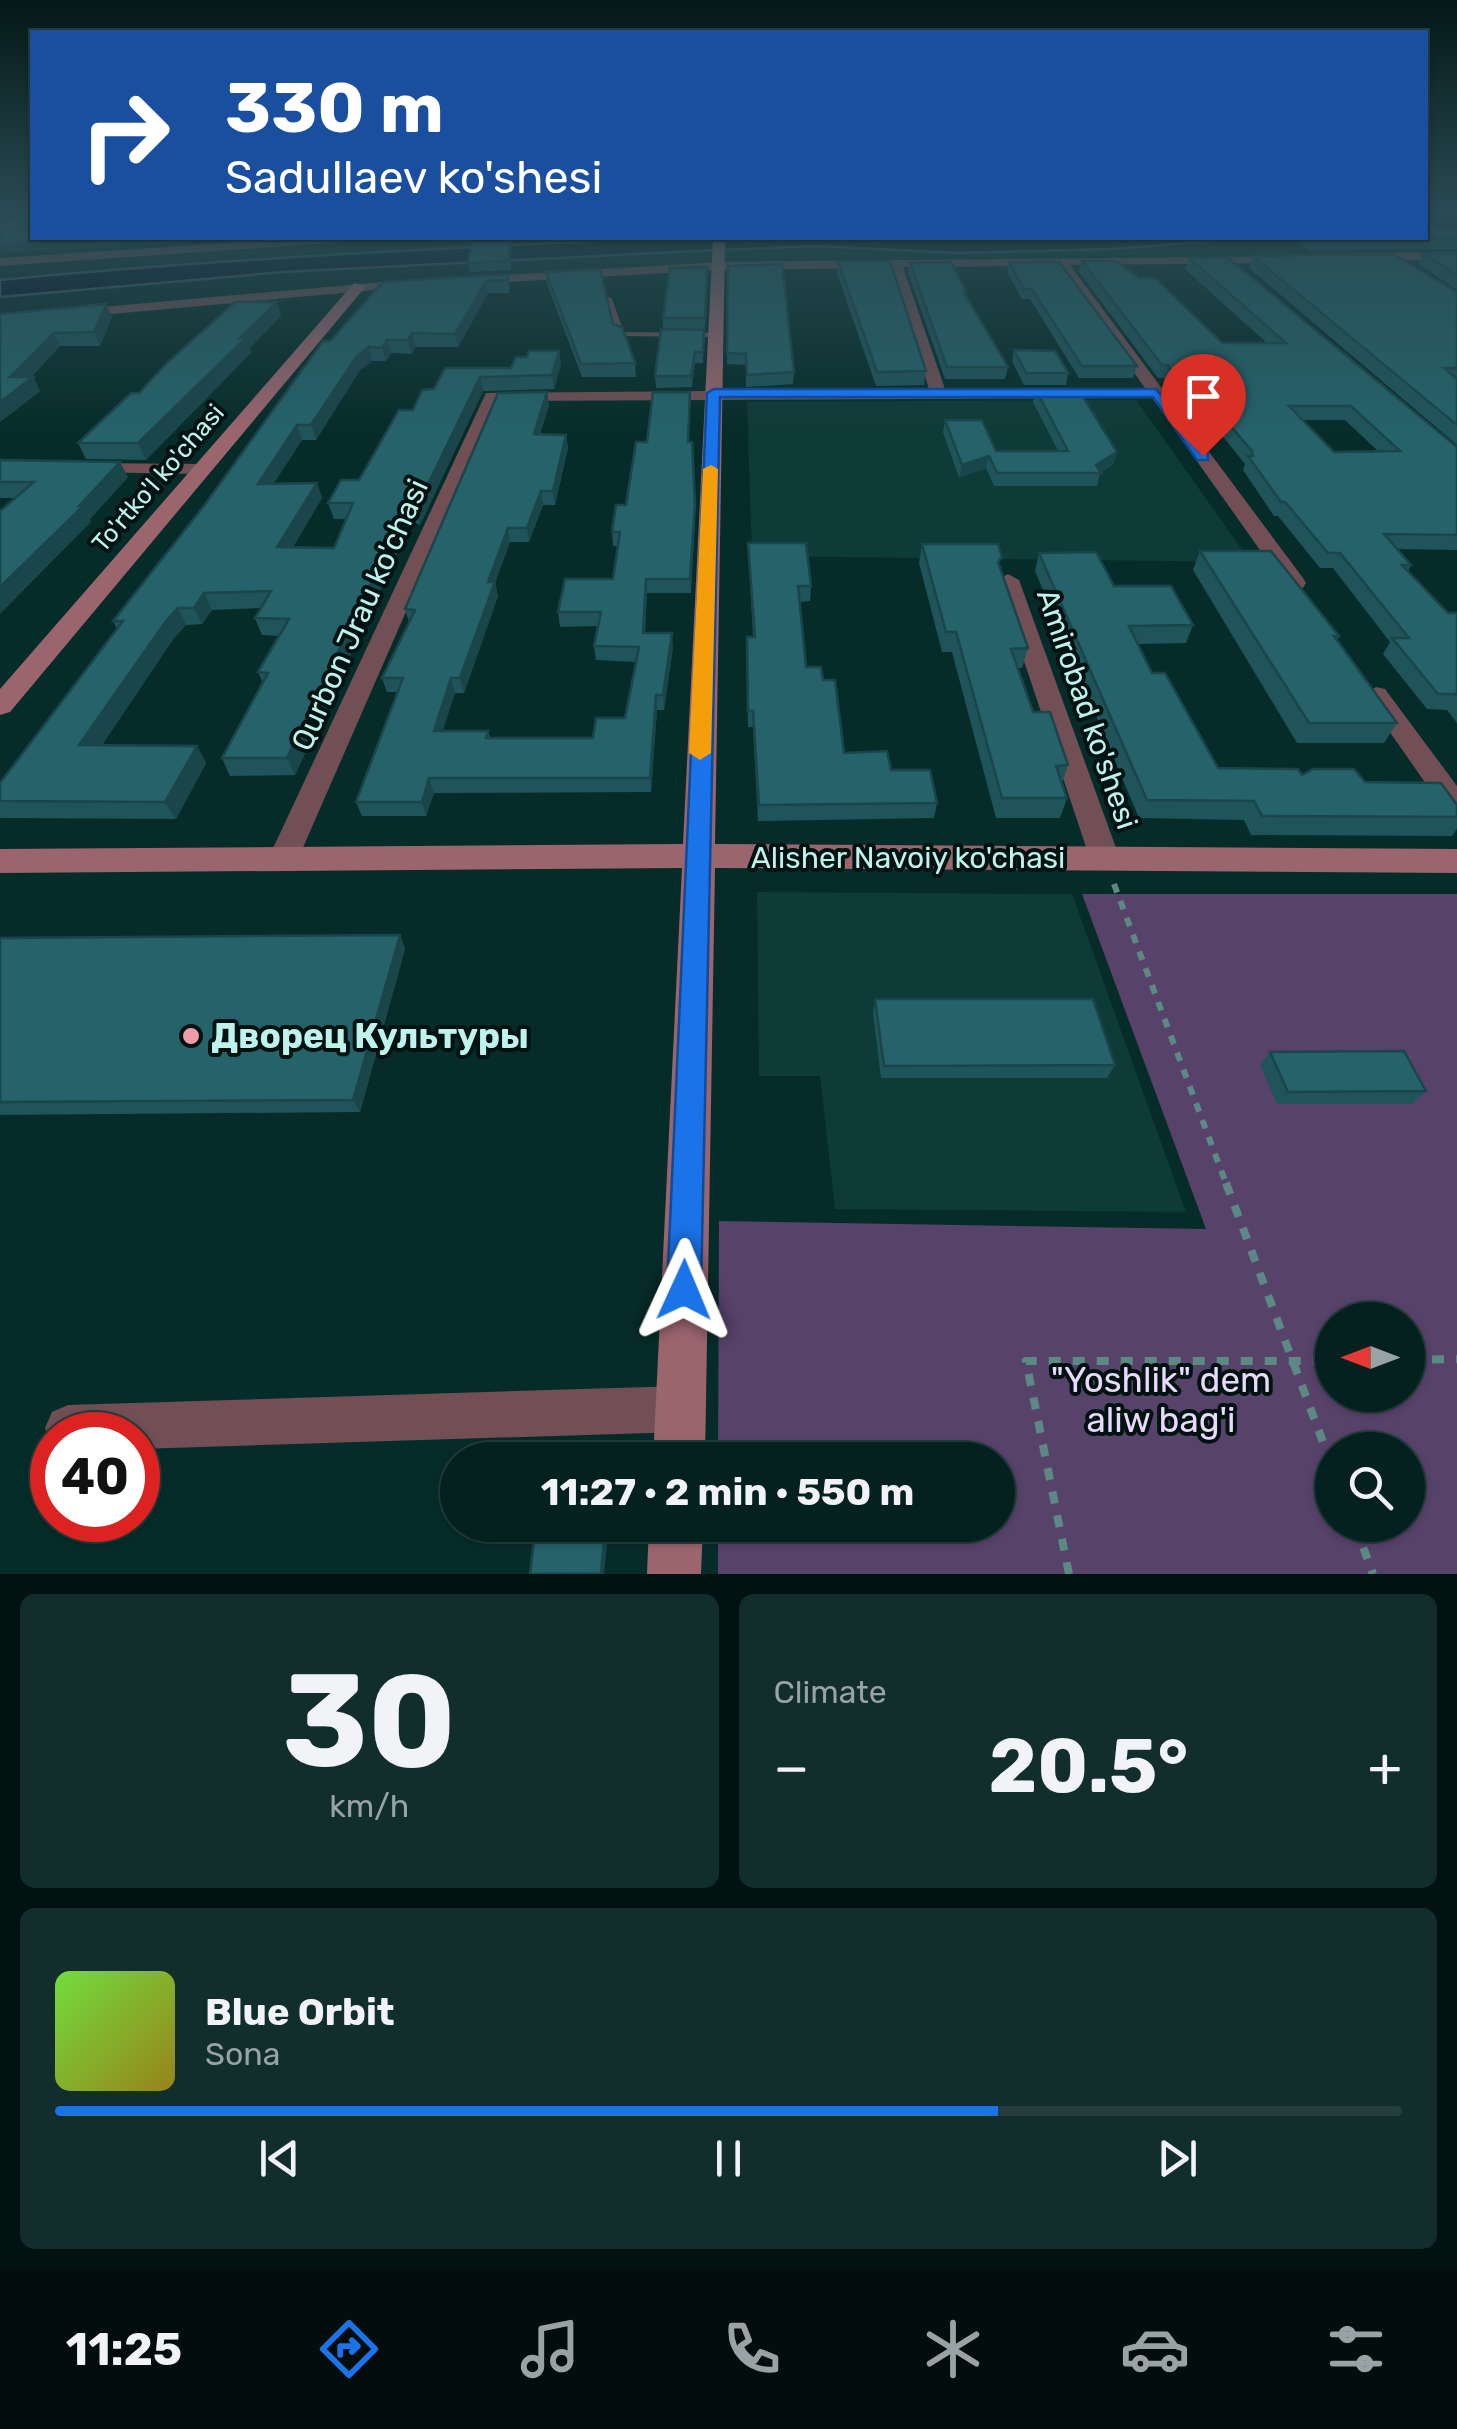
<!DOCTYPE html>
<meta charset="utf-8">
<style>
body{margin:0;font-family:Rubik,sans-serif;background:#122e2c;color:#f1f3f6;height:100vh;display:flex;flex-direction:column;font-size:38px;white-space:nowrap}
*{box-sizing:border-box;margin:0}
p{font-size:32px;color:#97a3a4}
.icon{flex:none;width:55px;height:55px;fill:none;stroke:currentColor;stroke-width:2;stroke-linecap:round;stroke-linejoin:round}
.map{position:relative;height:1574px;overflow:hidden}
.sheet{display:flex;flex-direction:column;gap:20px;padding:20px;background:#021211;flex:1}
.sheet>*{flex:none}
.banner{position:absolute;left:30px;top:30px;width:1398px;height:210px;border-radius:0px;box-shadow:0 2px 8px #0004,0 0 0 2px #253e3d;background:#1a4fa0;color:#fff;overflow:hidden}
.needle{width:65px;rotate:270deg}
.tools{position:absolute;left:1315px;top:1302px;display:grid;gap:20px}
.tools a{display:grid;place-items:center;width:110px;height:110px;border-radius:50%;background:#04211f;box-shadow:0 2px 8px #0004,0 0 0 2px #253e3d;font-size:50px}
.speed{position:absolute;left:30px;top:1412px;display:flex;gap:20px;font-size:50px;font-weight:700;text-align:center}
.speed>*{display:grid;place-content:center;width:130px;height:130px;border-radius:50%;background:#04211f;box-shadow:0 2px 8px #0004,0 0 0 2px #253e3d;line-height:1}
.speed .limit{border:15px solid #d22;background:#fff;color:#111}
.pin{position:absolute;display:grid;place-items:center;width:85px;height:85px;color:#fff;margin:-102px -42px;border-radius:50% 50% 50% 0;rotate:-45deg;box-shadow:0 0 10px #0007}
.pin .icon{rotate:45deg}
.me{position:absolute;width:110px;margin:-55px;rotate:1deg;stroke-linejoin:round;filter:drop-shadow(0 0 8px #0008)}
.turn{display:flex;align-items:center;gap:35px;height:210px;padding:0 30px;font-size:45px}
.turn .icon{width:130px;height:130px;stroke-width:2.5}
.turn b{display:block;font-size:70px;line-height:85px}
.big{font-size:75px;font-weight:700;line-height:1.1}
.sheet .card{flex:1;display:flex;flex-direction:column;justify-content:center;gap:15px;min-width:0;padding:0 35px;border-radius:15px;background:#122e2c}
.sheet .dial{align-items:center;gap:0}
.dial b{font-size:130px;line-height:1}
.song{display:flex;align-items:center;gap:30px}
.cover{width:120px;height:120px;border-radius:15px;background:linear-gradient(135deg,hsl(100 70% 55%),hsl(50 70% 35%))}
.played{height:10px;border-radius:5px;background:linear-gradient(90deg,#1a73e8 70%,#253e3d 70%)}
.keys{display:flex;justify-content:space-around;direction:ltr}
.heat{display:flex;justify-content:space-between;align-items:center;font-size:55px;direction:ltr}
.sheet .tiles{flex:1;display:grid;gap:20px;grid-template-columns:1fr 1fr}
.card:last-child{grid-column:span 2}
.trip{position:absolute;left:440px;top:1442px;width:575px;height:100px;border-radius:50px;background:#04211f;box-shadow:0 2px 8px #0004,0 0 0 2px #253e3d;font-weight:700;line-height:100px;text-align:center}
.tab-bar{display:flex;height:160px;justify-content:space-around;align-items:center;background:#020d0c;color:#97a3a4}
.tab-bar .icon{width:70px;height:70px}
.tab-bar .active{color:#1a73e8}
.tab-bar b{font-size:45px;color:#f1f3f6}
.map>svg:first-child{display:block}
.built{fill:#0e3a37}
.green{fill:#57426a;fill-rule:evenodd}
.water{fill:#021221;stroke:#3b555e;stroke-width:2.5}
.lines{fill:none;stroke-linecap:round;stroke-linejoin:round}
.path-far1{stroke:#5d8985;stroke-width:6;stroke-dasharray:9 9;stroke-linecap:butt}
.path{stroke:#5d8985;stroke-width:8;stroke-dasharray:12 12;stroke-linecap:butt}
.lane{fill:#714f54;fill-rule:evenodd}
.street{fill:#714f54;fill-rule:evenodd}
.secondary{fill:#9b656e;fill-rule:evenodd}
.wall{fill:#20545b;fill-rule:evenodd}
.shaded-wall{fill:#1a454a}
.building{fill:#25626a;stroke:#1a454a;stroke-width:2.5;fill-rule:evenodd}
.route{fill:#1a73e8;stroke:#114b97;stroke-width:2.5}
.slow{fill:#f59e0b}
.poi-dot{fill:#f39aaa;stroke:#001311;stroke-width:4}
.labels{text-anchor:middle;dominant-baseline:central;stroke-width:8;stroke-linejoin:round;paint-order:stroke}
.far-street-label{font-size:25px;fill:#c0f2ed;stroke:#001311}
.street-label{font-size:30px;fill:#c0f2ed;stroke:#001311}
.near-poi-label{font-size:35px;font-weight:bold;fill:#c0f2ed;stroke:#001311;text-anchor:start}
.near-park-label{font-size:35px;fill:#ebd8fd;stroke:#001311}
</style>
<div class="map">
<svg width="1457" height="1574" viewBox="0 0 1457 1574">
<rect width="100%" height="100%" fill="#062c29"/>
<path class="built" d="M1136 400 1251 562 752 556 747 402Z
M757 892 1072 894 1186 1212 835 1209 820 1076H759Z"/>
<path class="green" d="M1082 894H1457V1574H718V1525H998V1460H718L719 1221 1206 1229ZM1332 1320H1408V1395H1332ZM1332 1450H1408V1525H1332Z"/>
<path class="water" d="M662 238H1253L1112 249 957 253 817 246 695 251 283 272 0 297V280C220 259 441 248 662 238Z"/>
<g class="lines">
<path class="path-far1" d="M1114 884 1227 1186"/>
<path class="path" d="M1226 1183 1332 1466
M1408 1360 1457 1359
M1355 1525 1373 1574
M1069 1574 1026 1361H1332"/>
<path class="lane" d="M609 297 612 299 624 332 716 333 720 335 716 337 618 336 606 299Z"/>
<path class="street" d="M301 238H351L345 242 0 266V258Z
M1457 252V260L1364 261 1358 257 1364 253Z
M1290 256 1286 263 1070 265 1303 578 1306 583 1303 588H1287L1152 398 498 401 298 859 293 867 283 870 273 867 268 859 486 393 929 389 891 268 719 270 474 284 468 280 469 277 719 262ZM903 267 1058 266 1145 388 945 389Z
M416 279 422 283 421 286 0 324V316Z
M86 463 202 464 211 469 202 474 80 472 77 468Z
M1008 574 1019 580 1120 859 1115 867 1105 870 1095 867 1090 859 997 580Z
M1376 687 1385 689 1457 786V817L1447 814 1364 695Z
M681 1386 697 1393 704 1409 697 1425 681 1432 138 1449V1435H52V1445L45 1428 52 1412 68 1405Z"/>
<path class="secondary" d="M713 238H725L715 844 1457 849V873L715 868 705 1460H653L682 868 0 873V849L683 844Z
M354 283 366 286 10 712 0 715V689Z
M649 1525H703L701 1574H647Z"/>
</g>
<path class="wall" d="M1441 229H1457V249L1309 250 1289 238H1425Z
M511 238V270L470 272 468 263Z
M1423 253H1457V290L1418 264Z
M1253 256 1457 292V445L1249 268Z
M1189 258 1457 447V550L1398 549 1411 565 1408 571 1448 613H1457V723L1447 710 1427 709 1383 654 1390 642 1333 568H1320L1278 516H1274L1243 470 1245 464 1186 391H1170L1164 378H1158L1079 272 1082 261 1222 343H1267L1185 269ZM1302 420H1345L1378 451 1334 452Z
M838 261 926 371 924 385 876 386 837 273Z
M1009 262 1137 366 1133 378H1079L1030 299H1022L1007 272Z
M910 263 966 291 965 295 1008 367 1005 379H945L908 273Z
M728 266 794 372 793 384 746 387V365L727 364Z
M546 272 613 324 635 363 636 377H582L547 284Z
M508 274 510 293H488L458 347H416L411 354 391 353 386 361H372L360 370 316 440H302L274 483H317L322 498 293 547 334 548 347 519H334L328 503 359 480 413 410 434 389 511 368 527 357 559 351 561 364 554 389 483 391 420 525 412 521 295 775 230 776 222 758 263 683 258 672 279 636 262 635 255 618 261 608 212 610 202 624 186 625 174 638 102 745 197 746 206 763 176 819 0 818V783L117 629 113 621 203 507 330 341 383 282Z
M707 277 705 329H663V318Z
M277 302 281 316 250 348 251 353 146 460 86 459 78 443 139 393Z
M106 304 112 317 100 346H60L31 377H33L40 391 0 422V314Z
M704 330 703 363H695L692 387 656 388 655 376Z
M1014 350 1068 373 1066 385H1024L1012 361Z
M1036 390 1117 452 1113 465 1100 473 1097 486H994L986 468 959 478 943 432 945 420 996 451H1058L1033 402Z
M690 404 689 442 695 518 691 593H647L645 633 673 647 664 710H657L651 792 434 793 426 816H362L356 802 398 692H387L382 678 409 622 405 609 549 405 540 435H566L568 448 555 505H543L529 542H510L495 583 498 596 464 693H455L442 731H488L490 738H593L625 718 636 662 596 660 594 646 598 626 560 627 558 612 613 579 618 546H613L612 532 626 505 647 442Z
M0 460 128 477 90 519 91 522 15 498H0Z
M748 543 811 586 810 601 800 602 806 667 823 680 844 753 891 770 937 803 934 818 758 821 753 727H748L747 637H753Z
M922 544 999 567 1028 648 1022 668H1017L1033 712 1068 765 1062 784 1067 798 1060 818H996L952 652H942L919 563Z
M1200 551 1339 636 1337 641 1397 723 1384 743H1297L1193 570Z
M1039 553 1193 625 1186 643 1138 644 1152 673 1218 768 1365 782 1457 805V829L1452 836 1251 835 1244 820 1139 818 1035 571Z
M400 935 405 949 360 1112 0 1115V938Z
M875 999 1115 1065 1107 1078H881L873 1013Z
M1270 1052 1426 1091 1412 1104H1277L1260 1065Z"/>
<path class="shaded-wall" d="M109 238H264L0 253V244Z
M486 281 488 293 458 347 455 334Z
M277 302 281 316 250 348 251 353 146 460 138 443Z
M106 304 112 317 100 346 94 332Z
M54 333 60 346 27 382 33 377 40 391 0 422V402L10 377Z
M412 333 416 347 411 354 408 340Z
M387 340 391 353 386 361 382 348Z
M368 347 372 361 360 370 316 440 311 425 356 357Z
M559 351 561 364 554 389 552 375Z
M695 352V363L692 387 691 376Z
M480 377 483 391 420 525 416 509Z
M547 392 549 405 536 447 534 434Z
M297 425 302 440 263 499 258 484Z
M566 435 568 448 555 505 553 491Z
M1117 452 1113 465 1099 473 1096 465Z
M989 456 986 468 959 478 962 465Z
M120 462 128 477 90 519 91 522 0 614V587Z
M317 483 322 498 283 563 277 547Z
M541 491 543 505 529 542 527 528Z
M695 505V518L691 593 690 579Z
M408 506 412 521 295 775 287 758Z
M508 528 510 542 495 583 498 596 464 693 460 678 488 582Z
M646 579 647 593 644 647 643 633Z
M204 593 212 610 202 624 194 608Z
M178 608 186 625 174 638 90 762 79 745 166 621Z
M672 633 673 647 664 710 663 695Z
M451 678 455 693 438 746 434 731Z
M656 695 657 710 651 792 650 778Z
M197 746 206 763 176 819 165 802Z
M429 778 434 793 426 816 422 802Z
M400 935 405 949 360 1112 353 1100Z
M605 1525H609L604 1574H601Z"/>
<path class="building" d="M30 214H32V238H109L0 244V220L28 218Z
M1425 220 1441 229H1457V239L1313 240 1310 238H1425Z
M473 238H510L509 261 468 263Z
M1423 253H1457V275Z
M1393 254 1457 292V368H1444L1457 379V425L1253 256Z
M1227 257 1457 447V535L1384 534 1411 565H1402L1448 613H1457V694H1438L1392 638H1409L1340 553H1328L1285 502H1281L1248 456H1253L1252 451 1190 378H1174L1168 365H1162L1082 261H1116L1139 278H1155L1222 343H1286L1189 258ZM1289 406H1351L1400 451 1334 452Z
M838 261H890L926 371 877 372Z
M951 262 966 291H963L1008 367H947L910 263Z
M1009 262H1059L1137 366H1082L1032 289H1024Z
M782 264 794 372 747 375 746 354 727 353 728 266Z
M707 267 705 318H663L670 268Z
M600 269 613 324 622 327 635 363 581 364 546 272Z
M508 274V280L486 281 455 334 412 333 408 340H387L382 348 368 347 356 357 311 425H297L258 484 317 483 277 547 334 548 353 503H328L341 480H359L399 410H413L422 390 434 389 445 368H511L516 357H527L529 351H559L552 375 480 377 416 509 408 506 287 758H222L268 673 258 672 289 619 255 618 271 591 204 593 194 608H178L166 621 79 745 197 746 165 802 0 801V783L123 621H113L203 507 323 341H330L383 282Z
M235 302H277L240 338H246L138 443H78L131 393H139L168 362Z
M106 304 94 332 54 333 10 377H33L0 402V314Z
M661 329 704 330 703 352H695L691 376H655Z
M1014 350 1055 351 1068 373H1026Z
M1036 390H1079L1117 452 1096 465 1101 473H997L989 456 962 465 945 420H982L996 451H1068Z
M547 392 534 434 566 435 553 491H541L527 528H508L488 582H495L460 678H451L434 731H488L486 738H593L596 718H625L639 647 594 646 601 612H558L565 579H613L620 532H612L616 505H626L636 442H647L653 392H690L688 442H692L695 505 690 579H646L643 633H672L663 695H656L650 778H429L422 802H356L403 678H382L415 610 405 609 498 393Z
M0 460 120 462 79 506H83L0 587V511L34 482H0Z
M748 543H806L811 586H798L806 667H821L823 680H835L844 753 887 751 891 770H930L937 803 759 805 753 711H748L747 637H755Z
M922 544H998L1002 557 998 562 1028 648 1011 649 1033 712H1050L1068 765 1056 766 1067 798H1002L956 632H946Z
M1200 551H1271L1339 636H1334L1397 723H1309Z
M1096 552 1114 586H1171L1193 625 1129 626 1152 673H1165L1218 768 1298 769 1302 775 1313 769H1354L1365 782 1441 783 1457 805V817L1262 816 1254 801 1147 800 1039 553Z
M400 935 353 1100 0 1102V938Z
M875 999H1093L1115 1065 884 1066Z
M1404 1051 1426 1091 1288 1092 1270 1052Z
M536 1525H605L601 1574H530Z"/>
<linearGradient id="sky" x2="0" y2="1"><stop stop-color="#031817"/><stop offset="0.49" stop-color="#2a4b54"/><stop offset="1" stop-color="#2a4b54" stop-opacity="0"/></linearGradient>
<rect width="1457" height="434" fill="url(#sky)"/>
<path class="route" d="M1156 389 1208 453V460H1197L1153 397H720L701 1290 696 1303 684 1308 672 1303 667 1290 707 393 714 389Z"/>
<path class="slow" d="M711 465 718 469 711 753 700 760 689 753 703 469Z"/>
<circle class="poi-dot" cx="191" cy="1036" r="10"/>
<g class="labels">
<g class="far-street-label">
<text transform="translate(158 478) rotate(-49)">To'rtko'l ko'chasi</text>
</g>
<g class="street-label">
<text transform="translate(360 615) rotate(-66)">Qurbon Jrau ko'chasi</text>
<text transform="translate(1087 709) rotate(71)">Amirobad ko'shesi</text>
<text x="908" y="858">Alisher Navoiy ko'chasi</text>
</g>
<g class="near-poi-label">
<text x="211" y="1036">Дворец Культуры</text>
</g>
<g class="near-park-label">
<text x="1161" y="1380">"Yoshlik" dem<tspan x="1161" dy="40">aliw bag'i</tspan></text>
</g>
</g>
</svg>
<div class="tools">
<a><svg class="needle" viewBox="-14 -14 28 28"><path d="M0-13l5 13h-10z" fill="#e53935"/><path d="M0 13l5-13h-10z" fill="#97a3a4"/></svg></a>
<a><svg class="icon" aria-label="search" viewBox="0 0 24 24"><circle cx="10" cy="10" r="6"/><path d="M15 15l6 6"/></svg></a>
</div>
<div class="speed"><div class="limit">40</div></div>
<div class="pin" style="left:1203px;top:456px;background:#d93025"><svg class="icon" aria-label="arrive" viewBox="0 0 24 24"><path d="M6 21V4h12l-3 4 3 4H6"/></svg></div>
<svg class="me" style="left:684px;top:1290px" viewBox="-20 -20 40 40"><path d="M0-17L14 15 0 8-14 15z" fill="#1a73e8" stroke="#fff" stroke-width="4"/></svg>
<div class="trip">11:27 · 2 min · 550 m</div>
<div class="banner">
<div class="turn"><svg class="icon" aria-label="right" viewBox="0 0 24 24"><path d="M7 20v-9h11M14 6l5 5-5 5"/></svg><div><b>330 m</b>Sadullaev ko'shesi</div></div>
</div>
</div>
<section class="sheet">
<div class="tiles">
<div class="card dial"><b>30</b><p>km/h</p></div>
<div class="card"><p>Climate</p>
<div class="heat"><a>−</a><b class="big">20.5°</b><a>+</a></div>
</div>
<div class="card">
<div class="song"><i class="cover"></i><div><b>Blue Orbit</b><p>Sona</p></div></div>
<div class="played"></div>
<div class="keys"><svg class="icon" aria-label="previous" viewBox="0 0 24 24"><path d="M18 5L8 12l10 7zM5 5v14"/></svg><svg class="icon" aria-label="pause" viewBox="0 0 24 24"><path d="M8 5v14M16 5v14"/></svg><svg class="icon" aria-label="next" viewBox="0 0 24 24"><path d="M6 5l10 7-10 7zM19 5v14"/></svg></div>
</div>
</div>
</section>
<nav class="tab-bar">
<b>11:25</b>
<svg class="icon active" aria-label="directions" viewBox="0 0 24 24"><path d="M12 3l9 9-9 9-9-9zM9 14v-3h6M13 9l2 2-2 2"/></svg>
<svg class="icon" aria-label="music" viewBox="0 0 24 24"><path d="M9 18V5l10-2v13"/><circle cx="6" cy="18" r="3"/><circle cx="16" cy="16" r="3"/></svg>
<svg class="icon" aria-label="phone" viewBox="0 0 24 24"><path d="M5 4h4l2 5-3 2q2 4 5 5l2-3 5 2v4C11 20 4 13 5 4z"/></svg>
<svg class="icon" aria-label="climate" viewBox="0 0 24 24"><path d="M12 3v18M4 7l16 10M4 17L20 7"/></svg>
<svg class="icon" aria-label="car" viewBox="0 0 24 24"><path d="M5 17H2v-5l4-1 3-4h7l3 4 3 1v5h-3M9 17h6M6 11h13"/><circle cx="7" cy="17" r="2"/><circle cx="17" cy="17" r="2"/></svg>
<svg class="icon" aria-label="filters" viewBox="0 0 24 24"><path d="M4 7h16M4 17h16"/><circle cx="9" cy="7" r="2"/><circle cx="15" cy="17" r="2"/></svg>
</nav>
